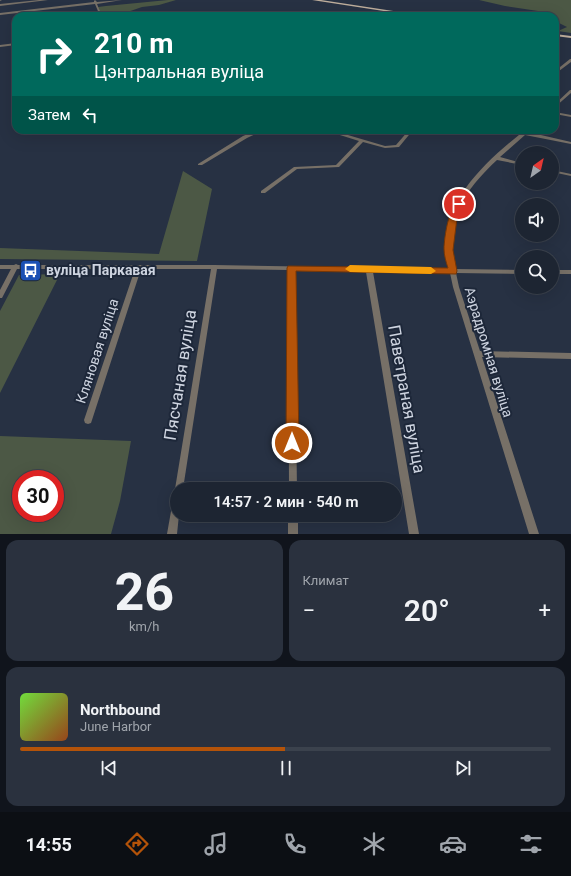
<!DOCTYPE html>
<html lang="ru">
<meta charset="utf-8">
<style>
body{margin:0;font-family:Roboto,sans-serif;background:#2a313e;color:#f1f3f6;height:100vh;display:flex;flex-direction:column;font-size:15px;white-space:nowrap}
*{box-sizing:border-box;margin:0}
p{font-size:13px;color:#a0a5ac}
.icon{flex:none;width:22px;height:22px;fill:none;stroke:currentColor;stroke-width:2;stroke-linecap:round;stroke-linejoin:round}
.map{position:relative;height:534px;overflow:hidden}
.sheet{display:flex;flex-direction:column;gap:6px;padding:6px;background:#10141c;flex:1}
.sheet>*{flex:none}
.top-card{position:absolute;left:12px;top:12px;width:547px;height:122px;border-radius:12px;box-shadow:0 4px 16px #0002,0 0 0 1px #3b424d;background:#00695c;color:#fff;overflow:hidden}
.needle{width:26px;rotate:34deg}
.controls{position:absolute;left:515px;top:146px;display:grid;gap:8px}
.controls a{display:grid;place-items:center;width:44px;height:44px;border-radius:50%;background:#1d2532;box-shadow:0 4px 16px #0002,0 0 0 1px #3b424d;font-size:20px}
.speed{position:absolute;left:12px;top:470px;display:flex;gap:8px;font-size:20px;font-weight:700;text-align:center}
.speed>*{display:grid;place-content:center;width:52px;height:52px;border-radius:50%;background:#1d2532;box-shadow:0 4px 16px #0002,0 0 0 1px #3b424d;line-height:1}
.speed .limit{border:6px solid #d22;background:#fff;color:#111}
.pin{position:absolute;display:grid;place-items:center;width:34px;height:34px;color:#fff;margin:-17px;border:2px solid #fff;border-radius:50%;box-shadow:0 1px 4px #0007}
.me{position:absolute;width:44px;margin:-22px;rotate:0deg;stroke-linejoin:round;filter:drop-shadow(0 0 3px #0008)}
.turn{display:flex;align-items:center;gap:14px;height:84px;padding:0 16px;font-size:18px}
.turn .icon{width:52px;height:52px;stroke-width:2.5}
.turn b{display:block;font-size:28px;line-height:34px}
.then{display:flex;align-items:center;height:38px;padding:0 16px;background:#0003;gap:8px;font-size:15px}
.big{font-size:30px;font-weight:600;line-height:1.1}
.sheet .card{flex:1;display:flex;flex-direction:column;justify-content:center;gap:6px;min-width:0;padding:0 14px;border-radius:12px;background:#2a313e}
.sheet .dial{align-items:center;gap:0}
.dial b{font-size:52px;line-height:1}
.song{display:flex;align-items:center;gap:12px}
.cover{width:48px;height:48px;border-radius:6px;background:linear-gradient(135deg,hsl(100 70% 55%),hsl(20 70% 35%))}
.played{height:4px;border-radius:2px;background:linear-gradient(90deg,#b45309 50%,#3b424d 50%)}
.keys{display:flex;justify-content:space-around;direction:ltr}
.heat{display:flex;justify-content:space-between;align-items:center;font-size:22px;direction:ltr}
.sheet .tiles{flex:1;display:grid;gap:6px;grid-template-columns:1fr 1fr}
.card:last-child{grid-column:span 2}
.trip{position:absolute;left:170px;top:482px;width:232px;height:40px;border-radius:20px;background:#1d2532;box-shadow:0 4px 16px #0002,0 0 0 1px #3b424d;font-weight:600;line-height:40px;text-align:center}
.tabs{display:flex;height:64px;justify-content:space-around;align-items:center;background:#0c0f14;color:#a0a5ac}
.tabs .icon{width:28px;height:28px}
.tabs .selected{color:#b45309}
.tabs b{font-size:18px;color:#f1f3f6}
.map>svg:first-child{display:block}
.green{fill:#4c5845;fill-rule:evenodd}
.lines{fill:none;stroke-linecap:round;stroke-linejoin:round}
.minor{fill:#777067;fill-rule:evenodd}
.major{fill:#beae9c;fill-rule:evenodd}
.route{fill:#b45309;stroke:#753606}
.slow{fill:#f59e0b}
.labels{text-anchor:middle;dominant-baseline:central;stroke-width:4;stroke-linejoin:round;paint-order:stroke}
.poi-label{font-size:14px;font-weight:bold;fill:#ced4e0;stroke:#1d2739;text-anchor:start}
.street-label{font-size:14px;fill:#ced4e0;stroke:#1d2739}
.near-street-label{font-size:17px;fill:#ced4e0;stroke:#1d2739}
</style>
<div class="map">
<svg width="571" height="534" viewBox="0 0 571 534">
<rect width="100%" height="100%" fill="#273143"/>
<path class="green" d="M168 0H176L159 5 142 7 116 16H100L98 7 106 6Z
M479 0H571V33L558 31 567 27 555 21V16H543L538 11 505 6Z
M183 171 212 189 197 261 0 259V248L159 254Z
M60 274 0 393V311L19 275Z
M0 436 131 441 120 501 111 534H0ZM21 479H55V513H21Z"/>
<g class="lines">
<path class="minor" d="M0 0H2L0 1Z
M39 0H48L0 6V4Z
M95 0 97 2 122 0 97 4 102 16H100L95 4 0 15V13L94 2V1Z
M16 43V45L0 47V45Z
M570 59H571V62L555 74V71Z
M570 90H571V93L555 107V104Z
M555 112 571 115V117L555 114Z
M258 130H264L247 138 202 165H198V164L243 136Z
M324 130H331L385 146 396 145 409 130H413L399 147 385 148 363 142 339 167 297 169 265 193H261V191L294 167 336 165 359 141Z
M525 130H530L528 132 571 142V144L525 135 500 157 522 163V165L497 160C465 190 442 222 454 269L522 270V274L456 273 459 287 480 351 571 353V359L482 357 539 534H529L453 287 450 273 373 272 419 534H409L366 272 294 271 297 489H289L288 270 217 269 183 489H177V493L175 489 211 269H141L92 420 91 423 88 424 85 423 84 420 135 269H17L2 298H0V290L11 269H0V265H14L16 264 18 265H214L448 269C433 207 483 164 525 130Z
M552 170 571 174V176L552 172Z
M552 270H571V274H552Z
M177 496V515H179L177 534H167L173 500 174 497Z
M288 515H298V534H288Z"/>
<path class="major" d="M312 0H321L426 16H416Z
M555 34 571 36V38L555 36Z"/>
</g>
<path class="route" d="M459 201 463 204 457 218 453 250 457 271 456 274 296 271 299 443 297 447 292 449 288 447 286 443 287 268 288 266 448 268C446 262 444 255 444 249 444 238 449 205 459 201Z"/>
<path class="slow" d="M350 265 431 267 436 271 431 274 350 272 345 269Z"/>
<defs>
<symbol id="bus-square" viewBox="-11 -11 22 22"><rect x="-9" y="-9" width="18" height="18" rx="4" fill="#1a4fb4" stroke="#1d2739"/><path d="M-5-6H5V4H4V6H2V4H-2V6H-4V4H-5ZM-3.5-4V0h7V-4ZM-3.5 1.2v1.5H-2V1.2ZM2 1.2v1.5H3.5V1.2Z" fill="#fff"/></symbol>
</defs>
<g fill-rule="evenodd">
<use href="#bus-square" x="18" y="258" width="25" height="25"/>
</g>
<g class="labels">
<g class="poi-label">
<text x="46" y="270">вуліца Паркавая</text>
</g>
<g class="street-label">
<text transform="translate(97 351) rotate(-72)">Кляновая вуліца</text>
<text transform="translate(489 352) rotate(73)">Аэрадромная вуліца</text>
</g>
<g class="near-street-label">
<text transform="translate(180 375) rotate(-81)">Пясчаная вуліца</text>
<text transform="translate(407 399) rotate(80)">Паветраная вуліца</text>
</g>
</g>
</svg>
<div class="controls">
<a><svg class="needle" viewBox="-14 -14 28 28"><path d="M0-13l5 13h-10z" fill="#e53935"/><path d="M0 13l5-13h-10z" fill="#a0a5ac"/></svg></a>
<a><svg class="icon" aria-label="sound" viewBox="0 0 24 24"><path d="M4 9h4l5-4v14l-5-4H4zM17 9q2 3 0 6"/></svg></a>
<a><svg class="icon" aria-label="search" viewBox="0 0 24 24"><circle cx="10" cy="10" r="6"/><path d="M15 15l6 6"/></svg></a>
</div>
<div class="speed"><div class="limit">30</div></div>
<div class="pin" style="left:459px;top:204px;background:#d93025"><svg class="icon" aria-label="arrive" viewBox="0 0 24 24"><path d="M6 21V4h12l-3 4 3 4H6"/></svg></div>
<svg class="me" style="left:292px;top:443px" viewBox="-20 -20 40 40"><circle r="17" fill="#b45309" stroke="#fff" stroke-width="3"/><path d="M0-11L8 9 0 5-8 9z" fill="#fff"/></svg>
<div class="trip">14:57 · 2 мин · 540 m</div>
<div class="top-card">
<div class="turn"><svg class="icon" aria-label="right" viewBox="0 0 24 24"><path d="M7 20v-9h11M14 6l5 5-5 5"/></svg><div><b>210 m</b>Цэнтральная вуліца</div></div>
<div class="then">Затем<svg class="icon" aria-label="left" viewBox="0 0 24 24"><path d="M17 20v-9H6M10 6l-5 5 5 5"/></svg></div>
</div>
</div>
<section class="sheet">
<div class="tiles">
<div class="card dial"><b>26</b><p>km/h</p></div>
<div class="card"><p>Климат</p>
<div class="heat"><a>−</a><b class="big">20°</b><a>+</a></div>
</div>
<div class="card">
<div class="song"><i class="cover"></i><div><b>Northbound</b><p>June Harbor</p></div></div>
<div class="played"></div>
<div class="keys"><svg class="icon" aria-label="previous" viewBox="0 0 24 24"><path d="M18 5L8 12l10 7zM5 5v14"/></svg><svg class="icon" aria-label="pause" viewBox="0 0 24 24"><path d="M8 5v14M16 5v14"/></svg><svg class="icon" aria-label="next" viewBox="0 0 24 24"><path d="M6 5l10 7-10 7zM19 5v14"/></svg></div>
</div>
</div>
</section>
<nav class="tabs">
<b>14:55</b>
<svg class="icon selected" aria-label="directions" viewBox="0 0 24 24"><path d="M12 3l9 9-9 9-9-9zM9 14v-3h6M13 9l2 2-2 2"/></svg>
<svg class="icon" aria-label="music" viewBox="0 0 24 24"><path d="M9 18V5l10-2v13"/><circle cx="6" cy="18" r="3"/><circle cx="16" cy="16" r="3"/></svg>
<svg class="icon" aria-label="phone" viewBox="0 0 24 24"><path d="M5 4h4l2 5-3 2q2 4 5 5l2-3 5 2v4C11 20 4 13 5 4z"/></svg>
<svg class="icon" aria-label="climate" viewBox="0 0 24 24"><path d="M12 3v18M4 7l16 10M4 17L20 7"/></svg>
<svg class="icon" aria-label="car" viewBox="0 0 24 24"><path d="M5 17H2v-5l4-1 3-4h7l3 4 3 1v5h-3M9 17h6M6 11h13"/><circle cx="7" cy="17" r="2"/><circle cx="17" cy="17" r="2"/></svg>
<svg class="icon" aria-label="filters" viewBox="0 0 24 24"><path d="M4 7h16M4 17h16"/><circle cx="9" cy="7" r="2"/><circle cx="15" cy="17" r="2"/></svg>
</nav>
